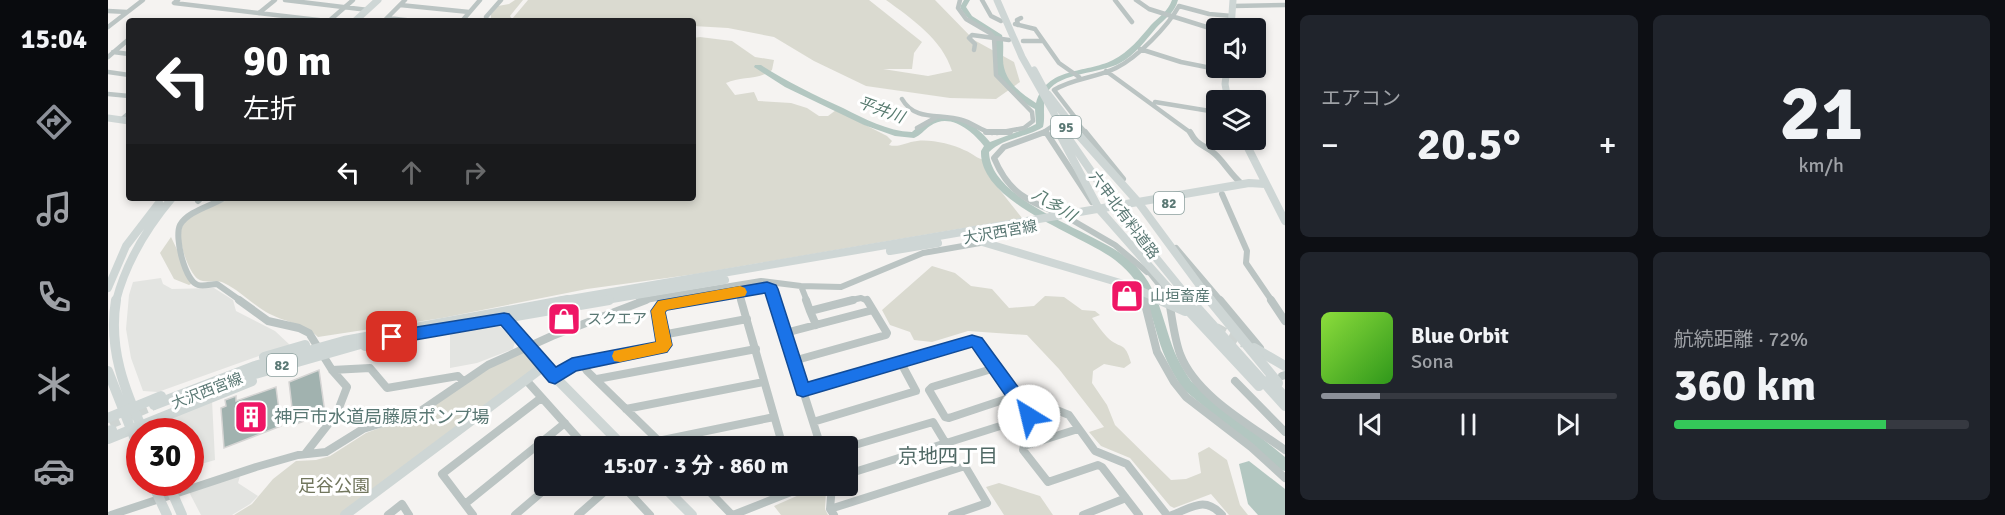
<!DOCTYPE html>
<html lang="ja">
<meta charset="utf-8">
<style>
body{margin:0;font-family:Signika,"Noto Sans JP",sans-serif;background:#20242c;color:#f1f3f6;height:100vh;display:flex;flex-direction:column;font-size:22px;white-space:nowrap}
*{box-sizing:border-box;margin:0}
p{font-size:20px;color:#9ea1a6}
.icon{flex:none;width:33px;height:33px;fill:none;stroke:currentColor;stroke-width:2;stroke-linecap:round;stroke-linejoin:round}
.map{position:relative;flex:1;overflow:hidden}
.side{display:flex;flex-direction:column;gap:15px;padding:15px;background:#0d0f14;width:720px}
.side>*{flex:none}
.hud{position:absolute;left:18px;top:18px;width:570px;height:183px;border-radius:6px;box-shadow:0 3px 9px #0003;background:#202124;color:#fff;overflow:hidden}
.buttons{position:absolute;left:1098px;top:18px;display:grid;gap:12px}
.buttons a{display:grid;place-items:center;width:60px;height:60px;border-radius:6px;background:#171b24;box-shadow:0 3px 9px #0003;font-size:30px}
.speed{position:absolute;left:18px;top:418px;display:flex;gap:12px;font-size:30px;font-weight:700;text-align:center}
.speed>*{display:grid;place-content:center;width:78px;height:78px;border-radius:50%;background:#171b24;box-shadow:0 3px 9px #0003;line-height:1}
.speed .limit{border:9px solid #d22;background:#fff;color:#111}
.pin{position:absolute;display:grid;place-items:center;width:51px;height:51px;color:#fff;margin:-26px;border-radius:12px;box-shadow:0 3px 9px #0006}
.me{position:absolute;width:66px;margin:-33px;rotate:324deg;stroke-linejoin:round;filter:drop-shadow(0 0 4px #0008)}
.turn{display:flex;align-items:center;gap:21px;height:126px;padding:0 18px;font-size:27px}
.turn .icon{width:78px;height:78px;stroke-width:2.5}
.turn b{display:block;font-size:42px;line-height:51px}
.lanes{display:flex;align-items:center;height:57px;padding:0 18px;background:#0003;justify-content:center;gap:30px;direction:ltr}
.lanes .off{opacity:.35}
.big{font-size:45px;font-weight:700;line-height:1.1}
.side .card{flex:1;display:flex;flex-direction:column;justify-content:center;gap:9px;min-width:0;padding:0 21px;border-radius:9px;background:#20242c}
.side .dial{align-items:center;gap:0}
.dial b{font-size:78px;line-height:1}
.song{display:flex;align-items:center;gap:18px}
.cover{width:72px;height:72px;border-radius:9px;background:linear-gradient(135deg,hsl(90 70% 55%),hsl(110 70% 35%))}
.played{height:6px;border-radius:3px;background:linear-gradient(90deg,#8c9099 20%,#363941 20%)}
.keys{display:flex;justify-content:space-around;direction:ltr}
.heat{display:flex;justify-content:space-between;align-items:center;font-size:33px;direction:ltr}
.charge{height:9px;border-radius:4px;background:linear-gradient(90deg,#34c759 72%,#363941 0)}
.side .tiles{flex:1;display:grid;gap:15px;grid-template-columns:repeat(2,1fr)}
.trip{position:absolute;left:426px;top:436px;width:324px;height:60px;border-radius:6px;background:#171b24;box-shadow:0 3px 9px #0003;font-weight:700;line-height:60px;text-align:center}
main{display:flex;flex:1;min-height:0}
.dock{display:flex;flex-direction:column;width:108px;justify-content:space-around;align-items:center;background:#090b0e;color:#9ea1a6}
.dock .icon{width:42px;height:42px}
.dock .on{color:#8c9099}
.dock b{font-size:27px;color:#f1f3f6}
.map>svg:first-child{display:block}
.built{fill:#e3e4e1}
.green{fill:#dadad0}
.water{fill:#b3c7c1}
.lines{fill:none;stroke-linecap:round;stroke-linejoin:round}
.river{fill:#b3c7c1;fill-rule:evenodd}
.building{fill:#a1b2af;stroke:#d6d5d4;stroke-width:1.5}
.secondary-tunnel{stroke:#ced4d2;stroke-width:10;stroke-dasharray:10 5;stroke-linecap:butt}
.primary-tunnel{stroke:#ced4d2;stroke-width:10;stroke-dasharray:10 5;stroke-linecap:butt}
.street-far2{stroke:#bbc4c3;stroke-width:4.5}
.street-far1{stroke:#bbc4c3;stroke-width:6}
.street{stroke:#bbc4c3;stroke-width:8}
.secondary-far2{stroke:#ced6d5;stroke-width:7}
.secondary-far1{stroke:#ced6d5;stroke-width:8}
.secondary{stroke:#ced6d5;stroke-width:10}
.primary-far2{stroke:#ced6d5;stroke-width:7}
.primary-far1{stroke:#ced6d5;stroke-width:8}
.primary{stroke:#ced6d5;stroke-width:10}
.route{fill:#1a73e8;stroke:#114b97;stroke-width:1.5}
.slow{fill:#f59e0b}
.labels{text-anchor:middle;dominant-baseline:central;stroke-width:6;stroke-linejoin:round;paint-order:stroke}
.shield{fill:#fff;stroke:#8ca09e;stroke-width:1.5}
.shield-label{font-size:14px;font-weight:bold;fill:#5a7874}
.street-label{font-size:15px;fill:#5a7874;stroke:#fff}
.poi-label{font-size:15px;fill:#5a7874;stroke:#fff;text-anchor:start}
.water-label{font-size:16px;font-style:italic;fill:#587b70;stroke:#fff}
.near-poi-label{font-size:18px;fill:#5a7874;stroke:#fff;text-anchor:start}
.near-park-label{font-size:18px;fill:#71765d;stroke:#fff}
.near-neighbourhood-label{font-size:20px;fill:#506965;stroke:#fff}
</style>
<main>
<nav class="dock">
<b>15:04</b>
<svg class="icon on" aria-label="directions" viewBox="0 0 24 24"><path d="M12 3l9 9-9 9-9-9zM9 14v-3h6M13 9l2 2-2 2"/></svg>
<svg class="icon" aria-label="music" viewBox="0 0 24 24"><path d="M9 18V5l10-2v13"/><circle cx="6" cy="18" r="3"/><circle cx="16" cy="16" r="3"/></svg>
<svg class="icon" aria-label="phone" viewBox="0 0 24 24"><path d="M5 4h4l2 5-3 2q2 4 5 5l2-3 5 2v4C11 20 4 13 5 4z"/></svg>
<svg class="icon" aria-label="climate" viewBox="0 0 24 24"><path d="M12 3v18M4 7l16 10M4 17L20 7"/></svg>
<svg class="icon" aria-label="car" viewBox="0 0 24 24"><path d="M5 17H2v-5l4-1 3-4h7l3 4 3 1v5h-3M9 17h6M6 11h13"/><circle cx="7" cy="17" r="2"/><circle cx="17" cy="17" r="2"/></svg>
</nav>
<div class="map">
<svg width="1177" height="515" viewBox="0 0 1177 515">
<rect width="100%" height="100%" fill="#f5f3f1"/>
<path class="built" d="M53 278 55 284 64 289 106 288 125 300 128 311 167 331 182 345 50 392 35 391 23 358 18 329 21 295 25 282Z
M390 324 407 342 405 349 369 363 342 368V332Z
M104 400 107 460 83 467 82 432H53L52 429 60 418Z
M132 476 130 483 150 496 142 504 124 515H93L81 492Z"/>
<path class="green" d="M407 0H415L402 16 404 19 420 0H761L814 42 806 53 804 69H775L820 76 844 71C834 39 804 19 778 0H827L866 40 906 62 912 82 888 99 842 98 758 86 706 61 666 37 620 28 585 26V21H383V14L390 6 401 4Z
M592 37 624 41 647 57 666 60 664 70C651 80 633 76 618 83L627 95 646 92 650 101 683 103 699 108 711 116H720L728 110 779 136 784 141 781 145C791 148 798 142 809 141 822 139 844 144 856 150 865 153 868 159 878 160L880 175 914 218 588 274 479 289 334 318 210 337C196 323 175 322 158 312 143 303 131 290 116 283 108 279 97 284 90 279 80 272 67 235 75 225 85 211 108 206 123 198H585V38Z
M63 237 85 283 81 285 66 279 52 253Z
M824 266 847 273 863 286 884 289 901 308 926 306 937 296 956 297 974 310 987 311 992 315 984 318C989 324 993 331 999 337 1012 350 1017 340 1023 363L1016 368 996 364 985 371 984 383 999 405 1007 425 1063 480 1078 479 1093 473 1090 453 1101 447 1119 460 1132 505 1140 515H1121L1103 494 1066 508 1062 506 1022 458 993 446 981 432 996 427 951 369 919 335 860 331 824 342 806 340 802 332 782 325 774 310Z
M422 347 436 366 237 515H126L144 504 165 479 188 461 208 460 222 456 258 433 313 413 365 375Z
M891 483 932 496 945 515H896L878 487Z
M718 489 717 509 720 515H673L666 506 691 495Z"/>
<path class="water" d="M1141 461 1177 489V515H1150L1140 504 1131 464Z"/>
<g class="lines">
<path class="river" d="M856 0H862L858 7 864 16 894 35C896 43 895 51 895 59 895 80 912 93 928 103 939 66 977 74 1005 60 1021 52 1032 38 1043 25 1051 17 1060 11 1064 0H1070C1067 13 1056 19 1048 28 1037 41 1027 55 1012 63 992 74 953 72 940 91 933 103 938 115 935 127 918 138 896 137 881 152 882 200 981 230 1015 255 1051 281 1052 315 1067 353 1072 364 1077 372 1083 381L1177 457V471L1172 470 1075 389C1067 377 1060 365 1055 352 1042 316 1041 286 1007 260 973 234 871 203 873 151L876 146C864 131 842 112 822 126 816 130 813 135 806 138L787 136 756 125 677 87 646 67 647 65H653C679 82 707 95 735 108 757 119 779 131 804 132 808 129 811 125 815 123 839 106 867 123 882 142L922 127 928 124 927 109C912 101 890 86 887 67 886 58 888 47 887 38 875 26 860 23 852 7Z"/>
</g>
<path class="building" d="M211 370 217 413 186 425 181 382Z
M168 387 173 426 116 448 113 408 118 406 117 400 128 396V401Z"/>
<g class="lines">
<path class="secondary-tunnel" d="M1108 328 1136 343"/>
<path class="primary-tunnel" d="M2 424 46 405"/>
<path class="street-far2" d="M70 0 66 3 219 21
M177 0 260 10
M852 0 850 8 858 19 882 33 886 38 888 75 924 112 925 121 916 128 889 133
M874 0 883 16 893 21
M1007 0 1024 22
M1028 0 1041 9 1108 30
M292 5 361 12
M1125 6 1177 5
M0 11 19 12
M151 13 167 0
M279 18 306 21
M221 21 245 0
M276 21 297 0
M354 21 372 0
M379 21 378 17 393 0
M907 24 927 29 951 63 971 77
M910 25 909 20 913 18
M0 27 35 0
M915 41H935
M1032 49 1073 62 1118 71
M866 50 867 44 861 38 864 35 901 40
M5 52 21 54
M0 57 21 39
M998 71 1083 133
M0 72 21 75
M0 94 21 96
M794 99C807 122 833 113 854 120 865 123 873 131 884 133
M1047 102 1108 112
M964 117 978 133
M961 119 966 116 946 90C965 78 988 78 1008 68 1029 58 1060 26 1071 6L1101 14 1124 16
M13 120 21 113
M809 128 827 118
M934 133 943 127"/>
<path class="street-far1" d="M878 132H902
M937 132 896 147 886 158C901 194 920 201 955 215
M938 132 984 202
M977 132 1015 179
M1082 132C1090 147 1096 144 1107 154 1117 163 1123 175 1134 184
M1114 194 1139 251 1138 263 1164 301
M116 198C103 206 80 211 72 225 66 237 77 281 90 285 96 287 103 284 109 284L133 301
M90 201 93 198
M964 220 1007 245 1039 272
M1068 248 1113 301
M1038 268 1060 296 1061 301
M693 286 699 301
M1034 291 1037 301
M631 292 659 287 663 289 667 301
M531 301 653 281 693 286 733 287 815 253 872 243
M576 301 631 292 634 301
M739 301 753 298 760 301"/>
<path class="street" d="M131 300 160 321 191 328 201 333 224 370 239 387 229 413 197 454
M633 300 675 447
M666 300 713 447
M698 300 702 311
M1036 300 1049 352 1066 382 1078 397 1143 447 1177 478
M1061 300C1064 318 1066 337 1072 354 1088 396 1142 425 1177 450
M1112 300 1152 348
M1163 300 1177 321
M708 325 702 311 745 300
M677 333 765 310
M554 335 639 319
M685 361 778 335 779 333 759 300
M474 363 479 371 557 447
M887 368 824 387 821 390 837 417 841 418 907 396
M224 370 262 368 279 388 350 376 355 381
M1174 376 1177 375
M447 377 464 364 553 348 556 345 550 311 555 305 584 300
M489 379 648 349
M418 380 478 447
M1127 381 1177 432
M695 390 864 341 868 342 921 416
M518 409 656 382
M705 422 808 391 793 363
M970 429 916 446 915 450 940 482 990 465 994 467 1031 515
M550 441 666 417
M740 447 825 422 837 442
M740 474 946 409 961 415 987 451 1019 464 1059 515
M515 486 542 515
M596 486 624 515
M724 486 722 509 726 515
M357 504 457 423
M722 509 857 466 879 503 844 515
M3 515 148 467 190 455 218 452 255 429 311 412 380 365 444 336 538 300
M280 515 294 504 301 515
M365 515 334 474 433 398
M407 515 441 486
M470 515 503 486
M625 515 688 490 687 486
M975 515 1018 498
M1064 515C1085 507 1097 496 1114 515"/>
<path class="secondary-far2" d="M247 21 270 0
M0 118 21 121"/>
<path class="secondary-far1" d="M861 238 1019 285 1056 301
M0 288 18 246 51 203
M8 301C18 262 38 229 64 198"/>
<path class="secondary" d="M8 300C0 347 16 390 36 432
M1052 300 1077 311
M396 313V319L436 366 516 447
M1146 348 1177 366
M0 371 32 452
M44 483 59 515
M60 483 74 515
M555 486 584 515
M237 515 436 366"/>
<path class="primary-far2" d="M889 0 914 57 957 133
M1123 28 1125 0
M1119 68 1117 84 1120 100
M926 70 941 98
M940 94 970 133"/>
<path class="primary-far1" d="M956 132 1014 216 1083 301
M968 132 1030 202 1103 301
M951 133 991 209 1072 301
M1136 140 1177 221
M782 251 830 243
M451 301 1141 183 1157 184
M492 301 617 280"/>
<path class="primary" d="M1071 300 1151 386
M1082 300 1177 406
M1102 300 1170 383
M309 333 501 300
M257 346 304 334
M156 357 197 345
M129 379 263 341
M1161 380 1177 397
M46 405 147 366 236 341 460 300
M0 418 53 396
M0 431 4 430
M0 439 144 381"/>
</g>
<path class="route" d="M659 282 668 285 670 289 700 382 864 335 874 338 927 410 930 416 927 421 921 423 915 421 864 347 695 397 689 395 657 293 559 310 557 312 564 345 559 352 468 371 447 384 441 382 393 325 284 344 279 342 277 337 279 333 284 331 396 313 401 314 448 367 464 358 548 342 543 311 550 301Z"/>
<path class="slow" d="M632 286 637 288 639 292 637 296 559 310 557 312 564 345 559 352 512 362 506 361 504 356 506 351 548 342 543 311 550 301Z"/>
<defs>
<symbol id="shop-square" viewBox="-11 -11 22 22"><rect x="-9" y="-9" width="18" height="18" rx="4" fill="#ef1665" stroke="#fff"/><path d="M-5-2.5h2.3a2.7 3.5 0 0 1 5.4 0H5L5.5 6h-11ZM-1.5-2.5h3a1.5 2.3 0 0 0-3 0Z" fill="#fff"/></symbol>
<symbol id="building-square" viewBox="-11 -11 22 22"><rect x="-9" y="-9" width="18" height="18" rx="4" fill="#ef1665" stroke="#fff"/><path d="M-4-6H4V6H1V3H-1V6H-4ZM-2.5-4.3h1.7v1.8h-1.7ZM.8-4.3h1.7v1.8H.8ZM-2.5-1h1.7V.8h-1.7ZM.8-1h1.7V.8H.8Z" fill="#fff"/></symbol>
</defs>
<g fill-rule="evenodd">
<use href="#shop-square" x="1000" y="277" width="38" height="38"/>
<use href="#shop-square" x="437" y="300" width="38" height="38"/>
<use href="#building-square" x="124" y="398" width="38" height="38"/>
</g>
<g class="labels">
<g class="shield">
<rect x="943" y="116" width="30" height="22" rx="4.5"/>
<rect x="1046" y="192" width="30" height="22" rx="4.5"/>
<rect x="159" y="354" width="30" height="22" rx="4.5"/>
</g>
<g class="shield-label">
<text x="958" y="127">95</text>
<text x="1061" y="203">82</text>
<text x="174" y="365">82</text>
</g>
<g class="street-label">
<text transform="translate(1016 215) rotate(53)">六甲北有料道路</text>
<text transform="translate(892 232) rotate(-10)">大沢西宮線</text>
<text transform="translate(99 391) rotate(-21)">大沢西宮線</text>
</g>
<g class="poi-label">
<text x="1042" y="296">山垣畜産</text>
<text x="479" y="319">スクエア</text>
</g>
<g class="water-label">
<text transform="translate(773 110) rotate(20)">平井川</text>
<text transform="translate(946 205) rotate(31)">八多川</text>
</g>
<g class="near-poi-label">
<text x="166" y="417">神戸市水道局藤原ポンプ場</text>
</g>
<g class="near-park-label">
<text x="226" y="486">足谷公園</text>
</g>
<g class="near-neighbourhood-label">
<text x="840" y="456">京地四丁目</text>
</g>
</g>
</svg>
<div class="buttons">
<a><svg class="icon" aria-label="sound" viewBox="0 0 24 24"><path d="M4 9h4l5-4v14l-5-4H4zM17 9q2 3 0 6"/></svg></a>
<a><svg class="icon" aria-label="layers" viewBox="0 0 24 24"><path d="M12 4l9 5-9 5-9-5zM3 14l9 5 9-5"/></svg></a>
</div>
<div class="speed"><div class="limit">30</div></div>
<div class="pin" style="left:284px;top:337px;background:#d93025"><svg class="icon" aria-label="arrive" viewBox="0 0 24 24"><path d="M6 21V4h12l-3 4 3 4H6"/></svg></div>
<svg class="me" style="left:921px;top:416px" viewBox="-20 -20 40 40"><circle r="19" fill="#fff"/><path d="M0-13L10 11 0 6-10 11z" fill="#1a73e8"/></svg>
<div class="trip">15:07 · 3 分 · 860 m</div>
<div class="hud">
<div class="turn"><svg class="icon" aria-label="left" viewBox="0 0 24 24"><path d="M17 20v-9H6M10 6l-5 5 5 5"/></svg><div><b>90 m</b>左折</div></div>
<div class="lanes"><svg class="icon" aria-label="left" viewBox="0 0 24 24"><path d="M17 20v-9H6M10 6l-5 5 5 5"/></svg><svg class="icon off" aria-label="ahead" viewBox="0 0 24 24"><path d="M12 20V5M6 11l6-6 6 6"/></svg><svg class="icon off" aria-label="right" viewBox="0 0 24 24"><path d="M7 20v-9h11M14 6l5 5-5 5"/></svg></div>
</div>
</div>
<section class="side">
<div class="tiles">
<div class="card"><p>エアコン</p>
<div class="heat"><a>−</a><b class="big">20.5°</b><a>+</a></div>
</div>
<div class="card dial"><b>21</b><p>km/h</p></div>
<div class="card">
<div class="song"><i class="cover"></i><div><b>Blue Orbit</b><p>Sona</p></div></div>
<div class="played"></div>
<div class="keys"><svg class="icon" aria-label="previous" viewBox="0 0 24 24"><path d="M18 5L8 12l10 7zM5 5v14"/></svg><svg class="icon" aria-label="pause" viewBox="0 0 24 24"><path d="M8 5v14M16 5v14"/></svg><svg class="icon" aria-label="next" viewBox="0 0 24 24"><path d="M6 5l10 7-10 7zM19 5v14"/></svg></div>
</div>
<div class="card"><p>航続距離 · 72%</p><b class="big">360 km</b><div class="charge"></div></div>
</div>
</section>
</main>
